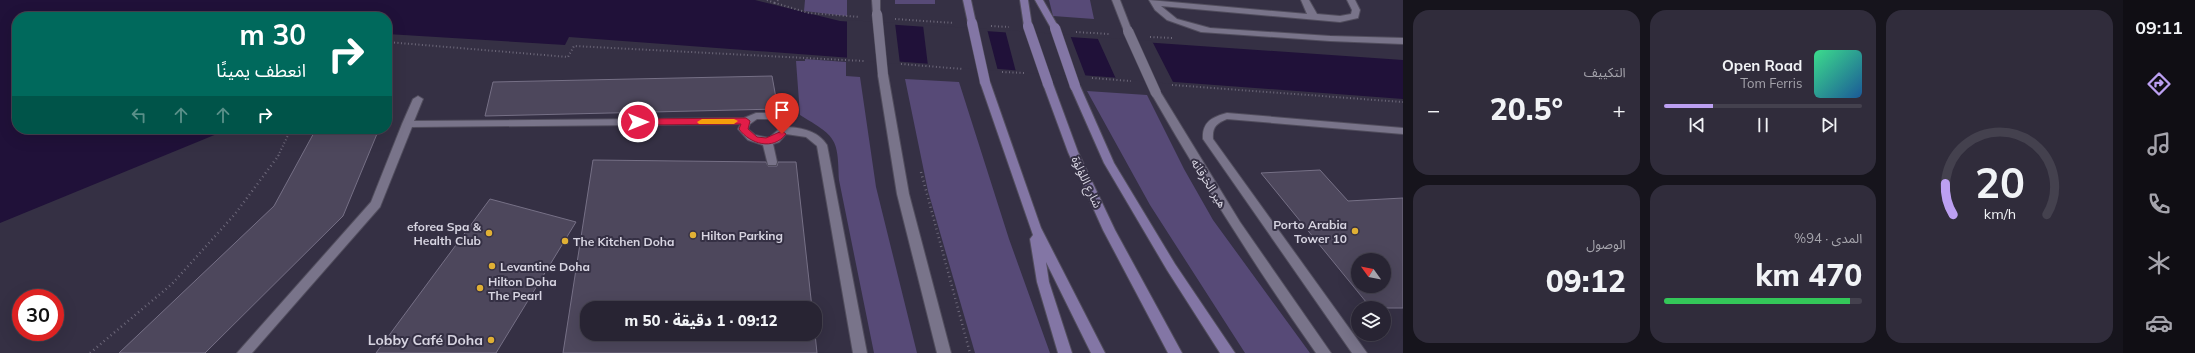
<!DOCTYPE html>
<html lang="ar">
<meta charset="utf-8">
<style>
body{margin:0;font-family:Mulish,"Noto Sans Arabic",sans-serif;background:#302c3b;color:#f1f3f6;direction:rtl;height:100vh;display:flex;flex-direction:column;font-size:15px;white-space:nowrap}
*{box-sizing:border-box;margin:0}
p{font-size:13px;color:#a5a4ac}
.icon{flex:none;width:22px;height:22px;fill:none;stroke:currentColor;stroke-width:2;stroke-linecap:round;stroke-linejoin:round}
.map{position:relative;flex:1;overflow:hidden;direction:ltr}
.side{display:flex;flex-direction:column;gap:10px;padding:10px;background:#16141c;width:720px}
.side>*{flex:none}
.guide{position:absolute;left:12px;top:12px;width:380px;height:122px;border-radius:16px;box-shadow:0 4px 16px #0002,0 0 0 1px #44414e;direction:rtl;background:#00695c;color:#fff;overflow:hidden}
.needle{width:26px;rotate:303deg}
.controls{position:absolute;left:1351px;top:253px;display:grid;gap:8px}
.controls a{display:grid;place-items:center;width:40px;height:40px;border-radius:50%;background:#282433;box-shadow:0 4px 16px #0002,0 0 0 1px #44414e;font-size:20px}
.speed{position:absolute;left:12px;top:289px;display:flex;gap:8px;font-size:20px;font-weight:700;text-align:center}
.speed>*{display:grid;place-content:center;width:52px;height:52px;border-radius:50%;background:#282433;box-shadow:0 4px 16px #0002,0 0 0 1px #44414e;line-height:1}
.speed .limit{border:6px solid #d22;background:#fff;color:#111}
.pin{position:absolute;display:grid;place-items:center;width:34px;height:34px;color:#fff;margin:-41px -17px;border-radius:50% 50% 50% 0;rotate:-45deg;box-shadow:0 0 4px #0007}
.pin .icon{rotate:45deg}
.me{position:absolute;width:44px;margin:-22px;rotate:90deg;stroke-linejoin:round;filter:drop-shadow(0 0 3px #0008)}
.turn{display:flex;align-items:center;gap:14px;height:84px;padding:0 20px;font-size:18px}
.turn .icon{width:52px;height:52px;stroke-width:2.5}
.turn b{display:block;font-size:28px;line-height:34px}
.lanes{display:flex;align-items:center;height:38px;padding:0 20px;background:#0003;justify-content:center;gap:20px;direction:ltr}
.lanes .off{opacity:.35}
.big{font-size:30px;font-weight:800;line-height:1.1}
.side .widget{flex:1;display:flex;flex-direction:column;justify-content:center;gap:6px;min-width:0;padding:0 14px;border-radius:16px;background:#302c3b}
.side .dial{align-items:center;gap:0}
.dial svg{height:104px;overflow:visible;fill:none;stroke:#44414e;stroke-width:7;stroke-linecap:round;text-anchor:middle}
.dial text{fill:#f1f3f6;stroke:none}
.song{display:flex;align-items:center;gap:12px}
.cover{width:48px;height:48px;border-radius:6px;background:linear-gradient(135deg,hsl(150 70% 55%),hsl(210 70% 35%))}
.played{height:4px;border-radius:2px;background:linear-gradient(90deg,#bca0f2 25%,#44414e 25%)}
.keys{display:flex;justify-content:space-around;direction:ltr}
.heat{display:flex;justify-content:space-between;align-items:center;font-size:22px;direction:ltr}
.charge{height:6px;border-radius:3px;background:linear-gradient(90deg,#34c759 94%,#44414e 0)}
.side .tiles{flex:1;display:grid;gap:10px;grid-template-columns:repeat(3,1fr)}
.widget:first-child{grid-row:span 2}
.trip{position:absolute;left:580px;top:301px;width:242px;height:40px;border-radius:16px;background:#282433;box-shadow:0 4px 16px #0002,0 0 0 1px #44414e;font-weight:800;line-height:40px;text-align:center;direction:rtl}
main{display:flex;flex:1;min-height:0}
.tabs{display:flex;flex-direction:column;width:72px;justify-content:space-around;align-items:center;background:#100e14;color:#a5a4ac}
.tabs .icon{width:28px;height:28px}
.tabs .on{color:#bca0f2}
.tabs b{font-size:18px;color:#f1f3f6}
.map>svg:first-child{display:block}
.green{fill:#574a77}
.water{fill:#201139}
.pier{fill:#353044}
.building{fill:#4d475c;stroke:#767086;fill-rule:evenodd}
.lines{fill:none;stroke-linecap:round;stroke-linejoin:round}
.service-casing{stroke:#514d5d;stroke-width:2}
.minor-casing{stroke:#514d5d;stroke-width:2}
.secondary-casing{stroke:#514d5d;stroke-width:2}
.path-far1{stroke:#6d687a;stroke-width:2;stroke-dasharray:1 2.5;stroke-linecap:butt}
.path{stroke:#6d687a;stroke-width:2.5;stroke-dasharray:1 3.5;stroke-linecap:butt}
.service{fill:#79748a;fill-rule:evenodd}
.minor{fill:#79748a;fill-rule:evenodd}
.secondary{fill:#8376a5;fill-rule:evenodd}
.minor-bridge-casing{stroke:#514d5d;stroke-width:11;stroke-linecap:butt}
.secondary-bridge-casing{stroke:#514d5d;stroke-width:11;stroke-linecap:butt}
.minor-bridge{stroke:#79748a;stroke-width:10}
.secondary-bridge{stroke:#8376a5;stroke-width:10}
.route{fill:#e11d48;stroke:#92132f}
.slow{fill:#f59e0b}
.poi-dot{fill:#e0b034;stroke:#353044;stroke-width:1.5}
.labels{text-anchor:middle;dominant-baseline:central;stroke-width:4;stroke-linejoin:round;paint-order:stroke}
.street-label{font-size:12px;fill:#d7d4e1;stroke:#353044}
.poi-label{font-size:12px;font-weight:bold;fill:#d7d4e1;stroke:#353044;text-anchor:start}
.near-poi-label{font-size:14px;font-weight:bold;fill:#d7d4e1;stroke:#353044;text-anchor:end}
</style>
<main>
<nav class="tabs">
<b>09:11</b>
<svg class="icon on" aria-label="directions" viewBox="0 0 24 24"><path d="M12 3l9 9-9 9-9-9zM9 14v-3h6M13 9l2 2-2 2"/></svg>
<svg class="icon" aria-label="music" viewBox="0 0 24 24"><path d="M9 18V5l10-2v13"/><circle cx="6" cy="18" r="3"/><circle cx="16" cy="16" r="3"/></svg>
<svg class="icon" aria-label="phone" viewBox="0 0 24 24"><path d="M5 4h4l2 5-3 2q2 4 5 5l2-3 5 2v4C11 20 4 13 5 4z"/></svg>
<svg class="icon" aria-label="climate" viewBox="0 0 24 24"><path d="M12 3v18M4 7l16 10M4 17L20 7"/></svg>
<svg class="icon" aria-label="car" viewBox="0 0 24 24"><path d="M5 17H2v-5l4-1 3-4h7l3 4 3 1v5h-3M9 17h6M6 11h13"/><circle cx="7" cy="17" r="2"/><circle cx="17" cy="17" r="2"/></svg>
</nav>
<section class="side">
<div class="tiles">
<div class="widget dial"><svg viewBox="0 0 100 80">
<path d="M14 69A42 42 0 1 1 86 69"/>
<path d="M14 69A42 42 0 0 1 8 45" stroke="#bca0f2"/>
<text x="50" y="56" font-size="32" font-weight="700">20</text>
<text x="50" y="72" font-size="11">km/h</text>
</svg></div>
<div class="widget">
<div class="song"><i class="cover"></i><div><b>Open Road</b><p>Tom Ferris</p></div></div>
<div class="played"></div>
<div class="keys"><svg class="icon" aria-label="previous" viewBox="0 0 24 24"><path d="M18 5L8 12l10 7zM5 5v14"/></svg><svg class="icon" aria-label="pause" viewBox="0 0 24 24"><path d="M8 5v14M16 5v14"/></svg><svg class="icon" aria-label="next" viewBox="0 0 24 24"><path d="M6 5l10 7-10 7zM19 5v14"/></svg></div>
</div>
<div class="widget"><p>التكييف</p>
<div class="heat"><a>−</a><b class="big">20.5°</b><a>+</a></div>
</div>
<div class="widget"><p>المدى · 94%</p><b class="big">470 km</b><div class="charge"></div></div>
<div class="widget"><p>الوصول</p><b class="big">09:12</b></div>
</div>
</section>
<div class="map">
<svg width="1403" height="353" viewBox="0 0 1403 353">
<rect width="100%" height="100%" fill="#353044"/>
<path class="green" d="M805 0H847V16L804 11Z
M895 0H935V4H895Z
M1049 0H1090L1094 19 1053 16Z
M805 59 846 62V76L860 77 876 187 917 353H874L839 180C838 137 836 137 800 115L796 61H805Z
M905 79 959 82 1009 239 1050 353H975L928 191Z
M1087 91 1147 95 1184 169 1213 220 1310 353H1245L1150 205Z"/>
<path class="water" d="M0 0H755L840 21 1403 60V99L569 37 565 45 387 34V17H17V129H229L0 223Z"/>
<path class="pier" d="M847 20 895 23 900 64 847 60Z
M923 25 987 29 998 71 928 66Z
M1005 30 1070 35 1086 77 1016 72Z
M1097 37 1152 41 1174 84 1116 79Z"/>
<path class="building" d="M772 76 778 109 485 116 493 82Z
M316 129H379L343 216 205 353H119L274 206Z
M593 160 766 162 768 166H777L778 162H796L812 308H587V334H815L817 353H563Z
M1320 170 1348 201 1403 198V308H1371L1261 173ZM1358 260H1384V286H1358Z
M490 199 576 222 496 353H376Z"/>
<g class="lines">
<defs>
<path id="service" d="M1149 0 1307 14 1301 0H1309L1317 14 1340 16 1351 14 1352 10 1347 0H1355L1360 10 1358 18 1340 22 1161 6 1177 19 1210 28 1330 36 1403 38V44L1330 41 1201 32 1167 20 1155 10Z
M756 113H769L784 119 787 127C803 128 818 131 827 145L867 353H853L817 146 806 137 786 134 779 142 773 144 777 162 776 165H768L763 145 748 140 738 129 744 118ZM757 119H768L776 123 778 130 769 138 755 135 748 129 750 124Z
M1227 113 1403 128V134L1227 119C1217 123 1212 127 1213 139L1367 353H1352L1203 139C1202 122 1212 117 1227 113Z"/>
<path id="minor" d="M872 0H880V16H874L873 14Z
M1112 0H1120L1132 31 1131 33 1128 34 1124 31Z
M883 72 888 75 909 194 951 353H937L897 194 878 75Z
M1156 90 1161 93 1240 222 1331 353H1316C1257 269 1202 182 1151 93Z
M418 96 423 99 414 121 746 118 751 121 746 124 412 127 380 207 252 353H237L371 202 402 124 413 99Z"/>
<path id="secondary" d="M963 0H971L976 23 975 25H969L968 23Z
M1020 0H1028L1032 26 1031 28H1025L1024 26Z
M1035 0H1043L1059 28 1058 30H1052Z
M985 79 990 82 1041 228 1105 353H1091L1046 262 1049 282 1072 353H1058L1037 282 1030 239 1033 235 980 82Z
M1048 81 1053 84 1078 152 1115 230 1182 353H1168L1103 230 1068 152 1043 84Z
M1075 83 1080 86 1114 163 1175 264 1235 353H1220L1167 270 1104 163 1070 86Z"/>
</defs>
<use href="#service" class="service-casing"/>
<use href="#minor" class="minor-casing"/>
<use href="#secondary" class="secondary-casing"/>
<path class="path-far1" d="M767 0 775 3
M778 0 775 3 809 13 860 17
M895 19 954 23
M991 26 1009 27
M1076 32 1109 34
M1150 37 1173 38
M387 42 568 57 574 46 864 61
M901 64 963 69
M1002 72 1025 73
M1092 78 1131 81
M1172 85 1403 102
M278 156 291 129"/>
<path class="path" d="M921 172 970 353
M90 353 172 284 235 214 279 155"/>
<use href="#service" class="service"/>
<use href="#minor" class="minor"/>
<use href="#secondary" class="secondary"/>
<defs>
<path id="minor-bridge" d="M877 14 883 75
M1128 31 1156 93"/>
<path id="secondary-bridge" d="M972 23 985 82
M1028 26 1048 84
M1055 28 1075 86"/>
</defs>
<use href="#minor-bridge" class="minor-bridge-casing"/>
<use href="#secondary-bridge" class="secondary-bridge-casing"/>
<use href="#minor-bridge" class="minor-bridge"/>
<use href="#secondary-bridge" class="secondary-bridge"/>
</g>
<path class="route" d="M746 118 750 121 748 129 757 137 766 138 782 131 786 134C773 151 750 144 739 129L741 124 638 125 634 122 638 119Z"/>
<path class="slow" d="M702 119H734L738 121 734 124H699L697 122Z"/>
<g class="poi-dot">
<circle cx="1355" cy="231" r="4"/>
<circle cx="489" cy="233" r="4"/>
<circle cx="693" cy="235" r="4"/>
<circle cx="565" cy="241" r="4"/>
<circle cx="492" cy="266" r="4"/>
<circle cx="480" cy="288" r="4"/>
<circle cx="491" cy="340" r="4"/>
</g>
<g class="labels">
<g class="street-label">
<text transform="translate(1087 182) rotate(65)">شارع اللؤلؤة</text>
<text transform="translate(1209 183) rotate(58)">هير الخرقانه</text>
</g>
<g class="poi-label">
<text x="1347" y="224" text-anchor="end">Porto Arabia<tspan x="1347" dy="14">Tower 10</tspan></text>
<text x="481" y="226" text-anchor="end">eforea Spa &amp;<tspan x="481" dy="14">Health Club</tspan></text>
<text x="701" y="235">Hilton Parking</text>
<text x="573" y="241">The Kitchen Doha</text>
<text x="500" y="266">Levantine Doha</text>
<text x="488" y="281">Hilton Doha<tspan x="488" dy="14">The Pearl</tspan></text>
</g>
<g class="near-poi-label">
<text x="483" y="340">Lobby Café Doha</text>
</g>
</g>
</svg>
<div class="controls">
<a><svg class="needle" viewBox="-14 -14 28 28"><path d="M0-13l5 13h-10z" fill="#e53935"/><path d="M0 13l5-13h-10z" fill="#a5a4ac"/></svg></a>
<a><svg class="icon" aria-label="layers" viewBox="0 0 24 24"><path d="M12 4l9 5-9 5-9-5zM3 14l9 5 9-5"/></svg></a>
</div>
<div class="speed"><div class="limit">30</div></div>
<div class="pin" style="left:782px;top:134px;background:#d93025"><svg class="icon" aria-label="arrive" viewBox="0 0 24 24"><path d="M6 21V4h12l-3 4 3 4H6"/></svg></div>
<svg class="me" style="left:638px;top:122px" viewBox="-20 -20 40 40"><circle r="17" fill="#e11d48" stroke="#fff" stroke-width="3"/><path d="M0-11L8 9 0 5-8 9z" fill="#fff"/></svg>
<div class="trip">09:12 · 1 دقيقة · 50 m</div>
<div class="guide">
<div class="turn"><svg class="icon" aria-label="right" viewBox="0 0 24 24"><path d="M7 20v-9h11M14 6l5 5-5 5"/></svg><div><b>30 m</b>انعطف يمينًا</div></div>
<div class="lanes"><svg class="icon off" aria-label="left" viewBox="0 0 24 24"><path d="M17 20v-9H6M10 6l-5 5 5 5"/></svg><svg class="icon off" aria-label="ahead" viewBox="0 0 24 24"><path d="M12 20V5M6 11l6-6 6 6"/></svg><svg class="icon off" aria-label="ahead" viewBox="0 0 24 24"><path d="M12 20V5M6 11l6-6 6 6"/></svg><svg class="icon" aria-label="right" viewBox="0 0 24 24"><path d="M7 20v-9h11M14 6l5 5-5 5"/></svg></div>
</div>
</div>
</main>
